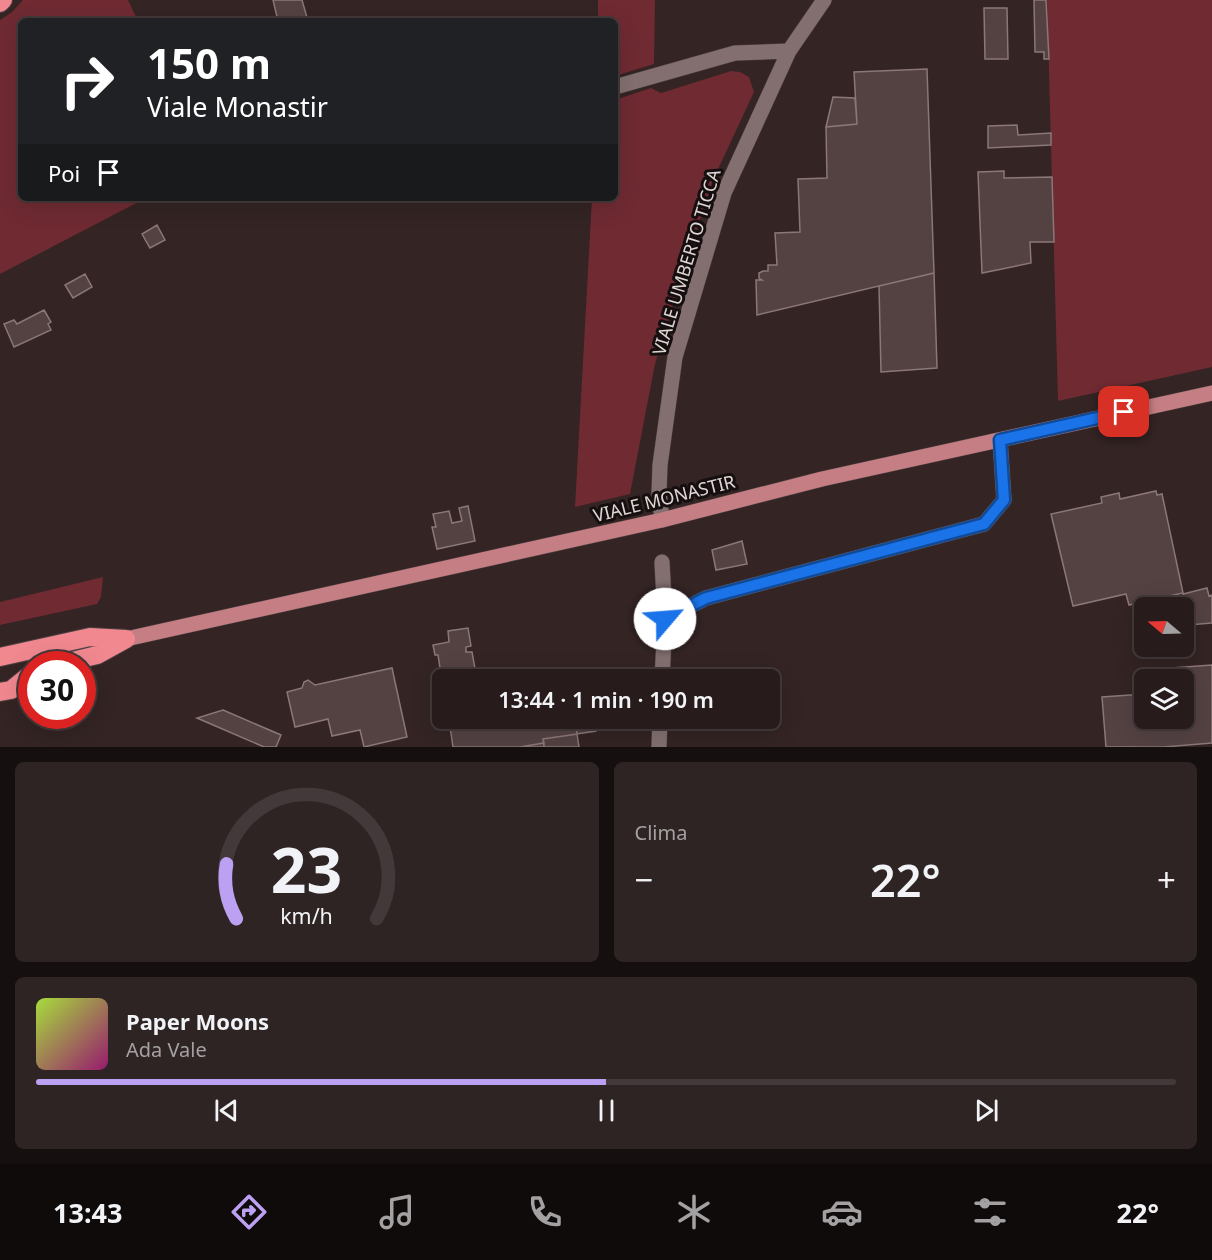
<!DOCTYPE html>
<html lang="it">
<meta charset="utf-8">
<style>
body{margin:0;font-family:"Noto Sans",sans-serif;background:#2f2424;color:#f1f3f6;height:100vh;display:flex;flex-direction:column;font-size:22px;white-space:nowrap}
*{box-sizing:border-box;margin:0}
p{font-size:20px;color:#a4a1a3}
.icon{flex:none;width:33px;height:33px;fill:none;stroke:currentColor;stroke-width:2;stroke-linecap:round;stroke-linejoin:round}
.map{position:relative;height:747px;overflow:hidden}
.sheet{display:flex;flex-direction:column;gap:15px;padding:15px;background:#150f0f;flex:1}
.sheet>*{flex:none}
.guide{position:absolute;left:18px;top:18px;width:600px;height:183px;border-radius:9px;box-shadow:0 6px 24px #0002,0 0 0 2px #43393a;background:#202124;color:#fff;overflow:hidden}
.needle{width:39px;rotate:289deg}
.tools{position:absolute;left:1134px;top:597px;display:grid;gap:12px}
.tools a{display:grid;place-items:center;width:60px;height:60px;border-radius:9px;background:#271b1b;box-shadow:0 6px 24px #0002,0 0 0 2px #43393a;font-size:30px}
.speed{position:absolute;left:18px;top:651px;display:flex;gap:12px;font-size:30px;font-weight:700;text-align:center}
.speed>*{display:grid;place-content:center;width:78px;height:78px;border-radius:50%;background:#271b1b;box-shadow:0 6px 24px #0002,0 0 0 2px #43393a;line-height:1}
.speed .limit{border:9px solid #d22;background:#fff;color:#111}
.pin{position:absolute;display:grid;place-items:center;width:51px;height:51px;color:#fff;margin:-26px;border-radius:12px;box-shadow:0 3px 9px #0006}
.me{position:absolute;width:66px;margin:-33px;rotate:63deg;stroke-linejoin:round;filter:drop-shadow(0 0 4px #0008)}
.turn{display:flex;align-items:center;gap:21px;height:126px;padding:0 30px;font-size:27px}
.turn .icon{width:78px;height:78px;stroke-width:2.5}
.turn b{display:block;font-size:42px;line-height:51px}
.then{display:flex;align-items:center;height:57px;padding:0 30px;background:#0003;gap:12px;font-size:22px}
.big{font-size:45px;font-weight:600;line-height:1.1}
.sheet .widget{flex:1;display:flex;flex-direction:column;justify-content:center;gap:9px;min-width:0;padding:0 21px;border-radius:9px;background:#2f2424}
.sheet .dial{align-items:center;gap:0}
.dial svg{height:156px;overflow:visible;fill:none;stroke:#43393a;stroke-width:7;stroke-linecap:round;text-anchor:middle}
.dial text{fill:#f1f3f6;stroke:none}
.song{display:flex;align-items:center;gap:18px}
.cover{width:72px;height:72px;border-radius:9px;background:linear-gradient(135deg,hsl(80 70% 55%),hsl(320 70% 35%))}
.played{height:6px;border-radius:3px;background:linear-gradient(90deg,#bca0f2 50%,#43393a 50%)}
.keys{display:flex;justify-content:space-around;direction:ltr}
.heat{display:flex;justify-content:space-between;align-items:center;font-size:33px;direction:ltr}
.sheet .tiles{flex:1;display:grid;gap:15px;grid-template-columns:1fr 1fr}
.widget:last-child{grid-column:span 2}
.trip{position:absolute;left:432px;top:669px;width:348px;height:60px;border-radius:9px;background:#271b1b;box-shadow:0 6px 24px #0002,0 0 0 2px #43393a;font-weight:600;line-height:60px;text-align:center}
.tabs{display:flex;height:96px;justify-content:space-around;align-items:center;background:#100b0b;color:#a4a1a3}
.tabs .icon{width:42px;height:42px}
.tabs .selected{color:#bca0f2}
.tabs b{font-size:27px;color:#f1f3f6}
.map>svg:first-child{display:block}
.green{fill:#6f2a32}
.building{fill:#544243;stroke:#8b7778;stroke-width:1.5}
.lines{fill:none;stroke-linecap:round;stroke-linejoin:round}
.minor-casing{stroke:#4e4142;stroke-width:16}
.major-casing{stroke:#4e4142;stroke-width:16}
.highway-casing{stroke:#4e4142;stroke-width:20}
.minor{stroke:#836f70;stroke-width:15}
.major{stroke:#c57e83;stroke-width:15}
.highway{stroke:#f18890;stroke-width:18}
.route-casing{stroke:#114b97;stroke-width:15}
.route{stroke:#1a73e8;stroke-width:10}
.labels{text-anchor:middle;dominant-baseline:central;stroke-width:6;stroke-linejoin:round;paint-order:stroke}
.street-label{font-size:18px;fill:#e1d6d6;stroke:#160f0f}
</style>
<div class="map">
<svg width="1212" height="747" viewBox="0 0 1212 747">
<rect width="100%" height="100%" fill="#342424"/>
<path class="green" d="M23 0H128L138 21H21V198H146L0 274V20L12 12Z
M598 0H655L654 64 615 76V21H598Z
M1047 0H1212V367L1058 401Z
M731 71 740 72 749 77 754 92 713 180 682 275 655 364 630 494 575 507 592 198H615V100L651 88 661 93Z
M103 577 101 597 97 604 0 625V602Z"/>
<path class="building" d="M273 0H302L308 21H278Z
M1034 0H1046L1049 59H1044V52H1035Z
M984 8H1007L1008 59H985Z
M927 69 934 273 757 315 756 280H762L759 278V273L763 271H768V265H777L775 233 800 232 798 179 827 178 826 127 857 124 854 72Z
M833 97 855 98 857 124 826 127Z
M1017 125 1018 135 1051 133V145L988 148V126Z
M1004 171V178L1052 177 1054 242H1030L1031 263 982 273 978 172Z
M157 225 165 240 150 248 142 234Z
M934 273 937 368 881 372 879 286Z
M85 274 92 287 73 298 65 285Z
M44 310 51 322 48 324 51 330 14 347 4 324 14 320 17 324Z
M1156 491 1157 495 1162 494 1183 593 1129 605 1126 594 1073 606 1051 514 1102 503 1101 497 1119 493 1120 499Z
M468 506 475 541 437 549 432 527H436L433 514 449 511 452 523 462 521 459 508Z
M742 541 747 564 716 570 712 550Z
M1207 588 1209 596 1212 595V623L1188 625 1183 594Z
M468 628 471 646 466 647V652H472L476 674 469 675 470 680H442V681L438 655H435L433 645 449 642 448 631Z
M1212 665V743L1164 747H1106L1102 697 1144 694V718H1184V680H1144V670Z
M392 668 407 737 364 747 360 730 332 736 328 719 295 727 287 692 302 688 304 682 308 680 315 685Z
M524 670 526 680H489L488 675Z
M223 710 281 735 276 747H264L197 718Z
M465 718H575L577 734 543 739 544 743 520 747H453L449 720Z
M575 718H595L596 731 577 734Z
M577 734 579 747H544L543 739Z
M544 743V747H520Z"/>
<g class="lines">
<defs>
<path id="minor" d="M615 87 735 53 789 51
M662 520 659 493 660 465 675 357 724 193 789 51 824 0
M665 619 706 598 984 524 1004 500 1000 440
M662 680 665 619 662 562
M659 747 660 718"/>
<path id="major" d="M126 639 662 520 822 479 1212 393"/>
<path id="highway" d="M0 3 3 0
M0 657 90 637 126 639
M60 664 97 655 126 639
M0 692 11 690 32 673"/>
</defs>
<use href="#minor" class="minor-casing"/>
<use href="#major" class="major-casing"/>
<use href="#highway" class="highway-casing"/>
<use href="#minor" class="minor"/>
<use href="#major" class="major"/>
<use href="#highway" class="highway"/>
</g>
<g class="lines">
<defs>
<path id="route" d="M665 619 706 598 984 524 1004 500 1000 440 1124 412"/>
</defs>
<use href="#route" class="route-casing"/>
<use href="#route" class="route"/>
</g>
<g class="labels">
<g class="street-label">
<text transform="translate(686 262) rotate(-73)">VIALE UMBERTO TICCA</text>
<text transform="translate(664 498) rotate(-14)">VIALE MONASTIR</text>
</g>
</g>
</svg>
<div class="tools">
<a><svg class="needle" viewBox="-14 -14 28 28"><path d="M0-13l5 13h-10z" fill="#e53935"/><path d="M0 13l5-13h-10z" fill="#a4a1a3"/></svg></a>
<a><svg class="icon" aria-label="layers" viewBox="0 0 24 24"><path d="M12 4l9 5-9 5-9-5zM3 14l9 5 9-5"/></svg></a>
</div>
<div class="speed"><div class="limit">30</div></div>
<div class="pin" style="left:1124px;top:412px;background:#d93025"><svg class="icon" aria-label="arrive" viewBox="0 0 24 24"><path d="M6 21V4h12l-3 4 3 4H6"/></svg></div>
<svg class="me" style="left:665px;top:619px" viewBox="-20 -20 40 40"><circle r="19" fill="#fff"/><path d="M0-13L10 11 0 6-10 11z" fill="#1a73e8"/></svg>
<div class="trip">13:44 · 1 min · 190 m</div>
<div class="guide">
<div class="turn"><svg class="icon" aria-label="right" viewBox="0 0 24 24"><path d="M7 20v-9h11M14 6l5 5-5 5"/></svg><div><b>150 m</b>Viale Monastir</div></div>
<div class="then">Poi<svg class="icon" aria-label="arrive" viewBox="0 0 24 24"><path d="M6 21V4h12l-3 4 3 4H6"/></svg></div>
</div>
</div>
<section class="sheet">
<div class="tiles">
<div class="widget dial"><svg viewBox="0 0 100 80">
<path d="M14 69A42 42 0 1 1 86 69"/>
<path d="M14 69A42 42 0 0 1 9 41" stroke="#bca0f2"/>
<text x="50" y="56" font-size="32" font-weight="700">23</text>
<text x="50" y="72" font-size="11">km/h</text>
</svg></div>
<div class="widget"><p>Clima</p>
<div class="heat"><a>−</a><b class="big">22°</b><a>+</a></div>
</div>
<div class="widget">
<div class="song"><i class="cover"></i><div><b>Paper Moons</b><p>Ada Vale</p></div></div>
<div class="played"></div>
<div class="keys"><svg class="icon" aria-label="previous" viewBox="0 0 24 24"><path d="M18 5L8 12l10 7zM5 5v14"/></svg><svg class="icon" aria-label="pause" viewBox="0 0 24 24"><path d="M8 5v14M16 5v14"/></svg><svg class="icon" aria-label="next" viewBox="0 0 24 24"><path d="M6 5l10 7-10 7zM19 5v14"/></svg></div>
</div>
</div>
</section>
<nav class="tabs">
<b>13:43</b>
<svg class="icon selected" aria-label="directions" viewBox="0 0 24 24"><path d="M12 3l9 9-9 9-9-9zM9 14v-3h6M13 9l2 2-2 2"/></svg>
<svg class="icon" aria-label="music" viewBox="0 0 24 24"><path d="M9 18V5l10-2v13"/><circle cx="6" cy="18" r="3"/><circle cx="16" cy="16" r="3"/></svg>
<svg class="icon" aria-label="phone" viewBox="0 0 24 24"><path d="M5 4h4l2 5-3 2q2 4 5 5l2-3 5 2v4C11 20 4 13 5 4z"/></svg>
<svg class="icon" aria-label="climate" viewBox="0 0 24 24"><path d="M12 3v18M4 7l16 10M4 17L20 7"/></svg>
<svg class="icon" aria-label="car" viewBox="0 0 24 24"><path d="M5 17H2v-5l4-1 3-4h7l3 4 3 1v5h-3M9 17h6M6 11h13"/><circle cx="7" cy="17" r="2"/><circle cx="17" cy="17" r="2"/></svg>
<svg class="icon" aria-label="filters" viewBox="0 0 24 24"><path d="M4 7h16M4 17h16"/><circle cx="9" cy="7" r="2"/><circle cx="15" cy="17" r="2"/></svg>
<b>22°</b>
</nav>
